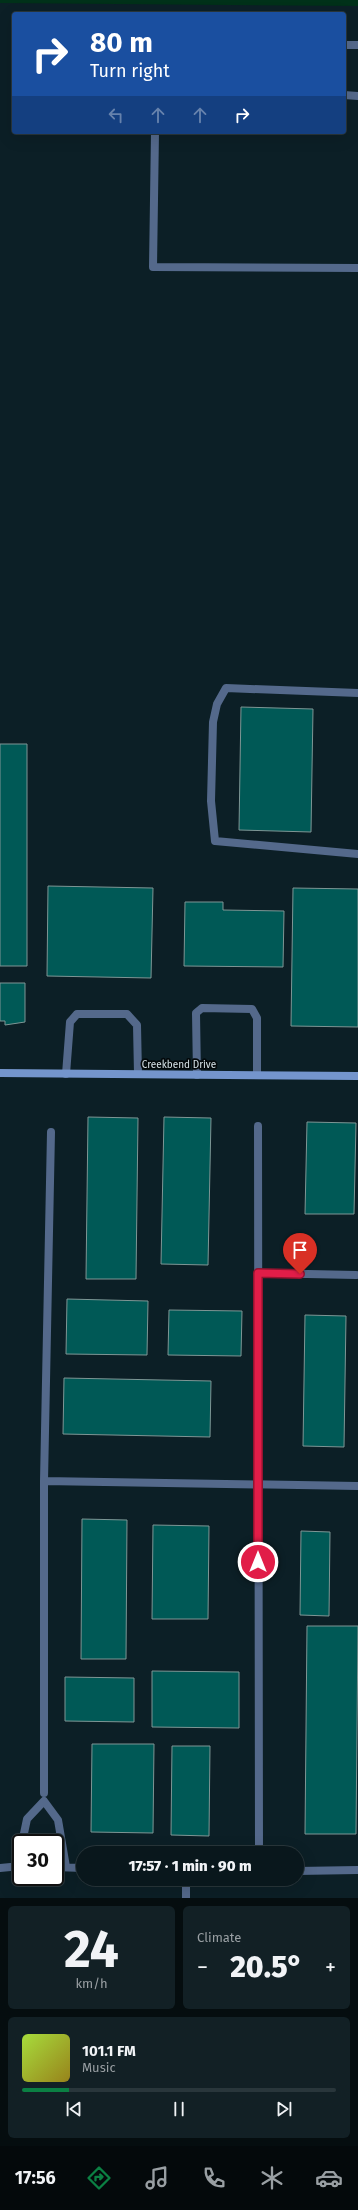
<!DOCTYPE html>
<meta charset="utf-8">
<style>
body{margin:0;font-family:"Fira Sans",sans-serif;background:#122025;color:#f1f3f6;height:100vh;display:flex;flex-direction:column;font-size:15px;white-space:nowrap}
*{box-sizing:border-box;margin:0}
p{font-size:13px;color:#999fa3}
.icon{flex:none;width:22px;height:22px;fill:none;stroke:currentColor;stroke-width:2;stroke-linecap:round;stroke-linejoin:round}
.map{position:relative;height:1898px;overflow:hidden}
.sheet{display:flex;flex-direction:column;gap:8px;padding:8px;background:#050d0f;flex:1}
.sheet>*{flex:none}
.top-card{position:absolute;left:12px;top:12px;width:334px;height:122px;border-radius:4px;box-shadow:0 4px 16px #0002,0 0 0 1px #29363b;background:#1a4fa0;color:#fff;overflow:hidden}
.speed{position:absolute;left:12px;top:1834px;display:flex;gap:8px;font-size:20px;font-weight:700;text-align:center}
.speed>*{display:grid;place-content:center;width:52px;height:52px;border-radius:50%;background:#09171c;box-shadow:0 4px 16px #0002,0 0 0 1px #29363b;line-height:1}
.speed .limit{border:2px solid #111;border-radius:6px;background:#fff;color:#111}
.pin{position:absolute;display:grid;place-items:center;width:34px;height:34px;color:#fff;margin:-41px -17px;border-radius:50% 50% 50% 0;rotate:-45deg;box-shadow:0 0 4px #0007}
.pin .icon{rotate:45deg}
.me{position:absolute;width:44px;margin:-22px;rotate:0deg;stroke-linejoin:round;filter:drop-shadow(0 0 3px #0008)}
.turn{display:flex;align-items:center;gap:14px;height:84px;padding:0 12px;font-size:18px}
.turn .icon{width:52px;height:52px;stroke-width:2.5}
.turn b{display:block;font-size:28px;line-height:34px}
.lanes{display:flex;align-items:center;height:38px;padding:0 12px;background:#0003;justify-content:center;gap:20px;direction:ltr}
.lanes .off{opacity:.35}
.big{font-size:30px;font-weight:800;line-height:1.1}
.sheet .card{flex:1;display:flex;flex-direction:column;justify-content:center;gap:6px;min-width:0;padding:0 14px;border-radius:6px;background:#122025}
.sheet .dial{align-items:center;gap:0}
.dial b{font-size:52px;line-height:1}
.song{display:flex;align-items:center;gap:12px}
.cover{width:48px;height:48px;border-radius:6px;background:linear-gradient(135deg,hsl(80 70% 55%),hsl(50 70% 35%))}
.played{height:4px;border-radius:2px;background:linear-gradient(90deg,#0b8043 15%,#29363b 15%)}
.keys{display:flex;justify-content:space-around;direction:ltr}
.heat{display:flex;justify-content:space-between;align-items:center;font-size:22px;direction:ltr}
.sheet .tiles{flex:1;display:grid;gap:8px;grid-template-columns:1fr 1fr}
.card:last-child{grid-column:span 2}
.trip{position:absolute;left:76px;top:1846px;width:228px;height:40px;border-radius:20px;background:#09171c;box-shadow:0 4px 16px #0002,0 0 0 1px #29363b;font-weight:800;line-height:40px;text-align:center}
.tabs{display:flex;height:64px;justify-content:space-around;align-items:center;background:#04090b;color:#999fa3}
.tabs .icon{width:28px;height:28px}
.tabs .selected{color:#0b8043}
.tabs b{font-size:18px;color:#f1f3f6}
.map>svg:first-child{display:block}
.green{fill:#003119}
.building{fill:#005956;stroke:#7e9695}
.lines{fill:none;stroke-linecap:round;stroke-linejoin:round}
.lane{stroke:#54698b;stroke-width:8}
.street{stroke:#54698b;stroke-width:8}
.secondary{stroke:#7495cc;stroke-width:8}
.route-casing{stroke:#92132f;stroke-width:10}
.route{stroke:#e11d48;stroke-width:7}
.labels{text-anchor:middle;dominant-baseline:central;stroke-width:3.5;stroke-linejoin:round;paint-order:stroke}
.street-label{font-size:10px;fill:#d6e2e7;stroke:#03080a}
</style>
<div class="map">
<svg width="358" height="1898" viewBox="0 0 358 1898">
<rect width="100%" height="100%" fill="#0c1f26"/>
<path class="green" d="M0 0H358V6L0 3Z"/>
<path class="building" d="M241 707 313 709 311 832 239 830Z
M0 744H27V966H0Z
M48 886 153 888 151 978 47 976Z
M293 888 358 889V1027L291 1026Z
M185 902H223V910L284 911 283 967 184 966Z
M0 983H25V1022L5 1025V1021H0Z
M88 1117 138 1118 136 1279H86Z
M164 1117 211 1118 208 1265 161 1264Z
M307 1122 356 1123 354 1214H305Z
M67 1299 148 1301 147 1355 66 1354Z
M169 1310 242 1311 241 1356 168 1355Z
M305 1315 346 1316 344 1447 303 1446Z
M64 1378 211 1381 210 1437 63 1434Z
M82 1519 127 1520 126 1659H81Z
M153 1525 209 1526 208 1619H152Z
M301 1531 330 1532 329 1616 300 1615Z
M307 1626H358L356 1834H305Z
M152 1671 239 1672V1728L152 1727Z
M65 1677 134 1678V1722L65 1721Z
M92 1744H154L153 1833 91 1832Z
M172 1746H210L209 1836 171 1835Z"/>
<g class="lines">
<path class="lane" d="M344 45H358
M344 95 358 96
M155 132 153 267 358 268
M358 693 226 688 217 704 213 722 211 801 215 841 358 854
M66 1074 70 1022 77 1014H127L137 1025 138 1074
M197 1075 196 1013 202 1008 252 1009 257 1018V1075"/>
<path class="street" d="M258 1126 259 1853
M258 1273 356 1275
M44 1481 358 1486
M44 1793V1481L51 1132
M22 1843 27 1819 44 1801 58 1820 66 1867
M18 1866 21 1847
M55 1867 83 1868
M0 1868 21 1866
M297 1871 358 1870
M186 1898V1879"/>
<path class="secondary" d="M0 1073 358 1076"/>
</g>
<g class="lines">
<defs>
<path id="route" d="M258 1562V1273L300 1274"/>
</defs>
<use href="#route" class="route-casing"/>
<use href="#route" class="route"/>
</g>
<g class="labels">
<g class="street-label">
<text x="179" y="1065">Creekbend Drive</text>
</g>
</g>
</svg>
<div class="speed"><div class="limit">30</div></div>
<div class="pin" style="left:300px;top:1274px;background:#d93025"><svg class="icon" aria-label="arrive" viewBox="0 0 24 24"><path d="M6 21V4h12l-3 4 3 4H6"/></svg></div>
<svg class="me" style="left:258px;top:1562px" viewBox="-20 -20 40 40"><circle r="17" fill="#e11d48" stroke="#fff" stroke-width="3"/><path d="M0-11L8 9 0 5-8 9z" fill="#fff"/></svg>
<div class="trip">17:57 · 1 min · 90 m</div>
<div class="top-card">
<div class="turn"><svg class="icon" aria-label="right" viewBox="0 0 24 24"><path d="M7 20v-9h11M14 6l5 5-5 5"/></svg><div><b>80 m</b>Turn right</div></div>
<div class="lanes"><svg class="icon off" aria-label="left" viewBox="0 0 24 24"><path d="M17 20v-9H6M10 6l-5 5 5 5"/></svg><svg class="icon off" aria-label="ahead" viewBox="0 0 24 24"><path d="M12 20V5M6 11l6-6 6 6"/></svg><svg class="icon off" aria-label="ahead" viewBox="0 0 24 24"><path d="M12 20V5M6 11l6-6 6 6"/></svg><svg class="icon" aria-label="right" viewBox="0 0 24 24"><path d="M7 20v-9h11M14 6l5 5-5 5"/></svg></div>
</div>
</div>
<section class="sheet">
<div class="tiles">
<div class="card dial"><b>24</b><p>km/h</p></div>
<div class="card"><p>Climate</p>
<div class="heat"><a>−</a><b class="big">20.5°</b><a>+</a></div>
</div>
<div class="card">
<div class="song"><i class="cover"></i><div><b>101.1 FM</b><p>Music</p></div></div>
<div class="played"></div>
<div class="keys"><svg class="icon" aria-label="previous" viewBox="0 0 24 24"><path d="M18 5L8 12l10 7zM5 5v14"/></svg><svg class="icon" aria-label="pause" viewBox="0 0 24 24"><path d="M8 5v14M16 5v14"/></svg><svg class="icon" aria-label="next" viewBox="0 0 24 24"><path d="M6 5l10 7-10 7zM19 5v14"/></svg></div>
</div>
</div>
</section>
<nav class="tabs">
<b>17:56</b>
<svg class="icon selected" aria-label="directions" viewBox="0 0 24 24"><path d="M12 3l9 9-9 9-9-9zM9 14v-3h6M13 9l2 2-2 2"/></svg>
<svg class="icon" aria-label="music" viewBox="0 0 24 24"><path d="M9 18V5l10-2v13"/><circle cx="6" cy="18" r="3"/><circle cx="16" cy="16" r="3"/></svg>
<svg class="icon" aria-label="phone" viewBox="0 0 24 24"><path d="M5 4h4l2 5-3 2q2 4 5 5l2-3 5 2v4C11 20 4 13 5 4z"/></svg>
<svg class="icon" aria-label="climate" viewBox="0 0 24 24"><path d="M12 3v18M4 7l16 10M4 17L20 7"/></svg>
<svg class="icon" aria-label="car" viewBox="0 0 24 24"><path d="M5 17H2v-5l4-1 3-4h7l3 4 3 1v5h-3M9 17h6M6 11h13"/><circle cx="7" cy="17" r="2"/><circle cx="17" cy="17" r="2"/></svg>
</nav>
